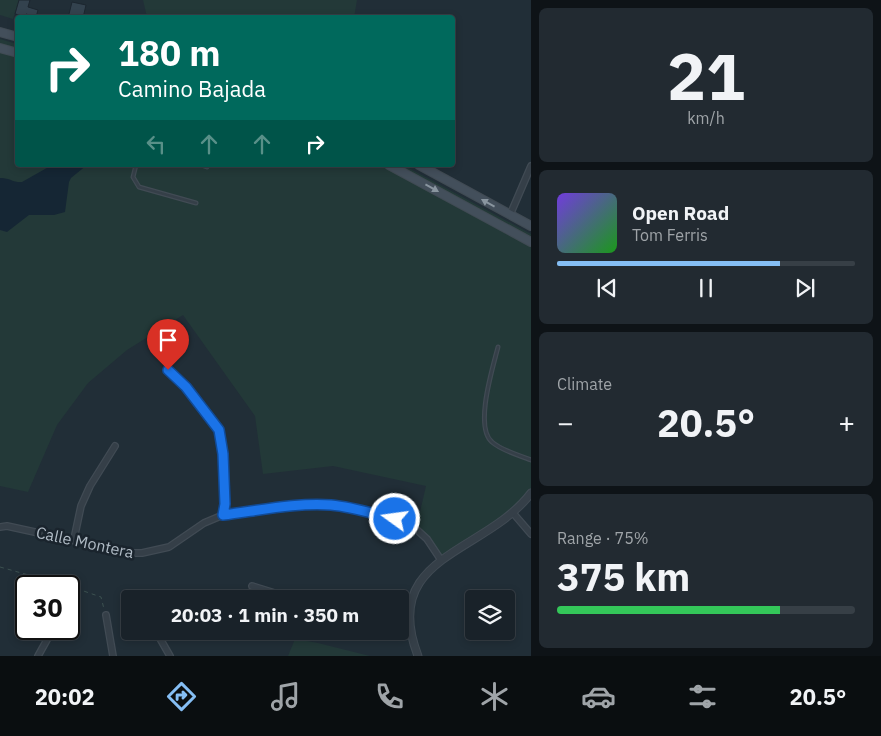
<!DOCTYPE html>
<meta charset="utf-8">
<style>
body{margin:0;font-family:"IBM Plex Sans",sans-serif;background:#222a31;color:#f1f3f6;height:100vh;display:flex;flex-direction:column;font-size:19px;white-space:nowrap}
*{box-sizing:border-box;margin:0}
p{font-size:16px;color:#9fa4a8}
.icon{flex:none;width:28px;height:28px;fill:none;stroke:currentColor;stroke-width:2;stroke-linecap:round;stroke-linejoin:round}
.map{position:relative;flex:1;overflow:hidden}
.side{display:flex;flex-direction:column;gap:8px;padding:8px;background:#0e1317;width:350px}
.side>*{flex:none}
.hud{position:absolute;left:15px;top:15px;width:440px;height:152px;border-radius:5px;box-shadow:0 2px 8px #0003,0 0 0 1px #373f46;background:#00695c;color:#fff;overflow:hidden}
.tools{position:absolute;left:465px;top:590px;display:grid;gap:10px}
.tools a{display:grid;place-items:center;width:50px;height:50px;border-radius:5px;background:#192229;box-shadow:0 2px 8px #0003,0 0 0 1px #373f46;font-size:25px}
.speed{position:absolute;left:15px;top:575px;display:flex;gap:10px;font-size:25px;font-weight:700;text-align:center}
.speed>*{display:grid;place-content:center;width:65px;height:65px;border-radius:50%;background:#192229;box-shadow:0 2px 8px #0003,0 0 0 1px #373f46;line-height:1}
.speed .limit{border:2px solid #111;border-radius:8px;background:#fff;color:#111}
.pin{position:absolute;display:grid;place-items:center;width:42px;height:42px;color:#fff;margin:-51px -21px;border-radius:50% 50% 50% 0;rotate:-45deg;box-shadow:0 0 5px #0007}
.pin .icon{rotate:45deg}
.me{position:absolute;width:55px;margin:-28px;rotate:284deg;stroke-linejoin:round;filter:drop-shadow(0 0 4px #0008)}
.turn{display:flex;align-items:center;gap:18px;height:105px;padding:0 20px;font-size:22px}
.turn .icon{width:65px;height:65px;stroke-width:2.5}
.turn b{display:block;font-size:35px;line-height:42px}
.lanes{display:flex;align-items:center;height:48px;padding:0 20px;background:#0003;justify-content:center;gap:25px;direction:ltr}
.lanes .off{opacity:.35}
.big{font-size:38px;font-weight:700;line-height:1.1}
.side .tile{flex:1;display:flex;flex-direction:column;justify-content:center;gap:8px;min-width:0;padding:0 18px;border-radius:8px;background:#222a31}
.side .dial{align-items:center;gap:0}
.dial b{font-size:65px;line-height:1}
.song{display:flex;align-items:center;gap:15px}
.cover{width:60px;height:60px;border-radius:8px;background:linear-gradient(135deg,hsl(260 70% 55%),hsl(120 70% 35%))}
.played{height:5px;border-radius:2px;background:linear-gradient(90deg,#85bef4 75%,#373f46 75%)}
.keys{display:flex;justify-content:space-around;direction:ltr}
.heat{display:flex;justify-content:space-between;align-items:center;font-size:28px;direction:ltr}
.charge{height:8px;border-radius:4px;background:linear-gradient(90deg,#34c759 75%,#373f46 0)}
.trip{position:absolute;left:121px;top:590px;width:288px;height:50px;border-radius:5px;background:#192229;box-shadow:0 2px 8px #0003,0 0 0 1px #373f46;font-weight:700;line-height:50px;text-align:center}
.menu{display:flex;height:80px;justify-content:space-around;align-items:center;background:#0a0e10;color:#9fa4a8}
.menu .icon{width:35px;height:35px}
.menu .active{color:#85bef4}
.menu b{font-size:22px;color:#f1f3f6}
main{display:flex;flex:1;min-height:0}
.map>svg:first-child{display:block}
.green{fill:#233938}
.water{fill:#152634}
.building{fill:#33424e;stroke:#1c262f}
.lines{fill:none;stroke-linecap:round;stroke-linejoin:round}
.service-casing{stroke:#414b54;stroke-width:5}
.minor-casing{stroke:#414b54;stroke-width:8}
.tertiary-casing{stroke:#414b54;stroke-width:9}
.secondary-casing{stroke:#414b54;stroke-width:10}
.path{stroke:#3c5150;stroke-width:1;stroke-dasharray:4 4;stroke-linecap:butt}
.service{stroke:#353f48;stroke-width:2.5}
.minor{stroke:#353f48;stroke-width:5.5}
.tertiary{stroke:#353f48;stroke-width:7}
.secondary{stroke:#434f5b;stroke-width:8}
.oneway{fill:#89959f}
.route-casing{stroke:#114b97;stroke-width:12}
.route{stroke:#1a73e8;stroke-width:9}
.labels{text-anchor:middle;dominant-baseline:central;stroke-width:5;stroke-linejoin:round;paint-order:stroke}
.street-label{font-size:16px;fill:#afbac4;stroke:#1a242d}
</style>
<main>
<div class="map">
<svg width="531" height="656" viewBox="0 0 531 656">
<rect width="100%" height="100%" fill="#212e37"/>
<path class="green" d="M0 0H19L13 19 0 15Z
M143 0H357L354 18 147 17Z
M0 39 17 44 18 165H403L531 234V493L526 500 441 560 416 529 426 486 333 466 263 474 255 416 183 315 127 350 88 383 57 425 28 492 0 486Z
M295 639 318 643 370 656H288Z"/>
<path class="water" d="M52 165H87L71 178 69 182 65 212 54 215H29L7 232 0 230V178C8 177 14 183 22 182Z"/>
<path class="building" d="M19 0H30L28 7 38 10 36 17 26 14 25 16 15 14Z
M72 2 86 5 83 18H68Z"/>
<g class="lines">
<defs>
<path id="service" d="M136 165 133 177 139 187 196 203
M201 165 207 167
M498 347C493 367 474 427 492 442 502 451 519 455 531 460"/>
<path id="minor" d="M510 215 531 166
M169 370 186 387 219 430 223 454 225 504 223 515
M513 513 531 534
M0 527 7 526 131 553H142L169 547 204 523 223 515 312 505H329L346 507 395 519 416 529 427 539 441 560
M74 539 81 506 90 486 115 446
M252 586 294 599
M400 613 409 614
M106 615 113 656
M158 635 170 656
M38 656 48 638 50 629"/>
<path id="tertiary" d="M418 656C379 555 485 554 531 493"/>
<path id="secondary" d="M0 32 18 37
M0 48 18 53
M389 165 531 242
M419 165 531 226"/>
</defs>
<use href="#service" class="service-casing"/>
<use href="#minor" class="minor-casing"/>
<use href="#tertiary" class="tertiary-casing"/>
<use href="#secondary" class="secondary-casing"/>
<path class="path" d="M0 567 68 586
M39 579 43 586
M69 586 101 597 104 609"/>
<use href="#service" class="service"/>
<use href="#minor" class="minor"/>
<use href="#tertiary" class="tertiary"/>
<use href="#secondary" class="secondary"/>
</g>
<defs><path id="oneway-solid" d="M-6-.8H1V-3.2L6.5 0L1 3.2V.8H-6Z" transform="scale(1.25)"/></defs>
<g class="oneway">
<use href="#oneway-solid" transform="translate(432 188) rotate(29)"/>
<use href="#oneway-solid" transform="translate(488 203) rotate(-151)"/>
</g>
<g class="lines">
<defs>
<path id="route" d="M168 370 186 387 219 430 223 454 225 504 223 515C256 511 299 502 331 505 353 507 374 514 395 519"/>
</defs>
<use href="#route" class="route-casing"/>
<use href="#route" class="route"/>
</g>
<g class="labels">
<g class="street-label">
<text transform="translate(85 542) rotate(12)">Calle Montera</text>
</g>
</g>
</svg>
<div class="tools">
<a><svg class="icon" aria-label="layers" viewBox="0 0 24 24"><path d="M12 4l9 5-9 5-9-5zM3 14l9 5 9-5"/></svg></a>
</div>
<div class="speed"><div class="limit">30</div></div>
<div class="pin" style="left:168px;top:370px;background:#d93025"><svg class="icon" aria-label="arrive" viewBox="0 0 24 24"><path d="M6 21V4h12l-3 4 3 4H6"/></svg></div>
<svg class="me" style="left:395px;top:519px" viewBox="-20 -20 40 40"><circle r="17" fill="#1a73e8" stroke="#fff" stroke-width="3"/><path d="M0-11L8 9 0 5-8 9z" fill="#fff"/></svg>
<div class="trip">20:03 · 1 min · 350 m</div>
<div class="hud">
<div class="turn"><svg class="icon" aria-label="right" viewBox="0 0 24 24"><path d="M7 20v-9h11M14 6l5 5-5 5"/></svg><div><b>180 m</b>Camino Bajada</div></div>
<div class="lanes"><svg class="icon off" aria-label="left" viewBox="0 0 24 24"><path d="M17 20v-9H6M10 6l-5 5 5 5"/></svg><svg class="icon off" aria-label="ahead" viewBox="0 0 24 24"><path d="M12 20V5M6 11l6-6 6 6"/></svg><svg class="icon off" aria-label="ahead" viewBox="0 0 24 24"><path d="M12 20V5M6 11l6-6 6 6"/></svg><svg class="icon" aria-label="right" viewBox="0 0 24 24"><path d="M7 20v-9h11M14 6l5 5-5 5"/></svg></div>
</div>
</div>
<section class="side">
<div class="tile dial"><b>21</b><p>km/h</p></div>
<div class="tile">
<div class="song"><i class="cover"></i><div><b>Open Road</b><p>Tom Ferris</p></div></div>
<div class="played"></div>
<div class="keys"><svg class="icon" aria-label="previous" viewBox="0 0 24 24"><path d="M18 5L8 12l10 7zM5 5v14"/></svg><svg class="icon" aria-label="pause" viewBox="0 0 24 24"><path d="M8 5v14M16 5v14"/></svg><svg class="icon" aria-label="next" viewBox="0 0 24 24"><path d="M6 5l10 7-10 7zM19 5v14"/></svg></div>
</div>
<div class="tile"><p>Climate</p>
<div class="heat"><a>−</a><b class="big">20.5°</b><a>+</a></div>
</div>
<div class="tile"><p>Range · 75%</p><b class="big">375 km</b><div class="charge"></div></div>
</section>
</main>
<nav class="menu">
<b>20:02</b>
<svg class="icon active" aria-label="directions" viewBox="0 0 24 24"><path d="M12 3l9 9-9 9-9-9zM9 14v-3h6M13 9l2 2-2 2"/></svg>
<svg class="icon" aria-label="music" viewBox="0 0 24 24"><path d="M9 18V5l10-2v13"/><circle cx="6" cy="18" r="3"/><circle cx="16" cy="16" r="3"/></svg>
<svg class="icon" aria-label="phone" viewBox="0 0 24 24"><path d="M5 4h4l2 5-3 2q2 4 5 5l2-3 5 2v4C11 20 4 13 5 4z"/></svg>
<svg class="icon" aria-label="climate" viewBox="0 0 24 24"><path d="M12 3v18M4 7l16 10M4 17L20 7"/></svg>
<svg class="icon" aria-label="car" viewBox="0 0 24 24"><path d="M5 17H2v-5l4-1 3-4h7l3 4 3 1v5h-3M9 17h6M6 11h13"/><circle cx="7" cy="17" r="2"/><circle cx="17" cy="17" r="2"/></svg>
<svg class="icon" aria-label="filters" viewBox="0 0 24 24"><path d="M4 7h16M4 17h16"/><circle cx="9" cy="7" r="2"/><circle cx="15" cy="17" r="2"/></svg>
<b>20.5°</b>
</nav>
